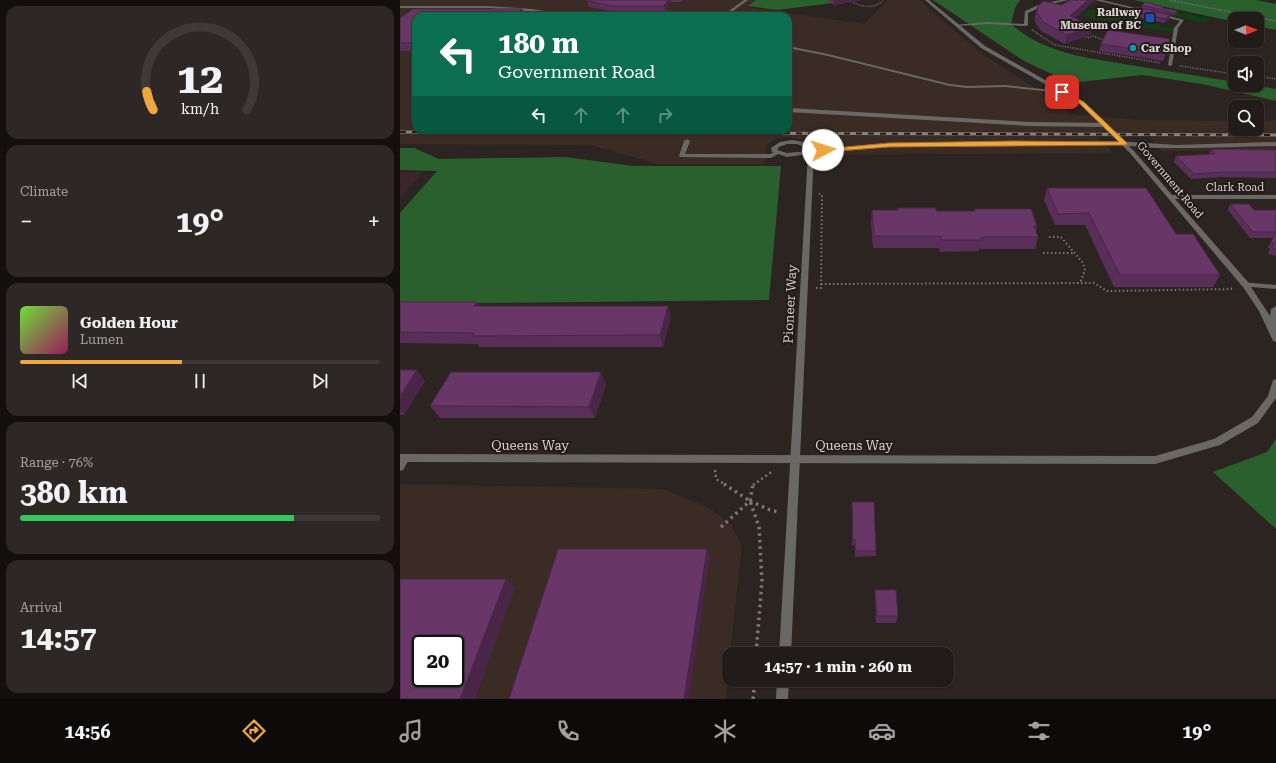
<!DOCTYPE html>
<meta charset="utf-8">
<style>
body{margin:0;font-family:"Roboto Serif",serif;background:#2d2826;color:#f1f3f6;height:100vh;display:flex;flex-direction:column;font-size:15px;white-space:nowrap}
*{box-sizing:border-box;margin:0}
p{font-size:13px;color:#a2a1a2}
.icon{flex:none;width:22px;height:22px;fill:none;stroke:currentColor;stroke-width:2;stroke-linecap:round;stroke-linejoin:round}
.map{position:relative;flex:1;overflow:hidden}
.drawer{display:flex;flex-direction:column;gap:6px;padding:6px;background:#120f0e;width:400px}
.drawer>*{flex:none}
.hud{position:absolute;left:12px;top:12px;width:380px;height:122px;border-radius:12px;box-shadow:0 1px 3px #0004,0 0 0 1px #3e3938;background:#0b6e4f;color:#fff;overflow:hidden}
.needle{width:26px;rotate:90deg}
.buttons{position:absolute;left:828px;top:12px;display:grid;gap:8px}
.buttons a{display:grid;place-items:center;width:36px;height:36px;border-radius:8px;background:#211b19;box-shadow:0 1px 3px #0004,0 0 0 1px #3e3938;font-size:20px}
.speed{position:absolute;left:12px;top:635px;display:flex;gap:8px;font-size:20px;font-weight:700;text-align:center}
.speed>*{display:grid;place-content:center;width:52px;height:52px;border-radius:50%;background:#211b19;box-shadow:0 1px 3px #0004,0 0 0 1px #3e3938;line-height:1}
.speed .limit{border:2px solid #111;border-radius:6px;background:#fff;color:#111}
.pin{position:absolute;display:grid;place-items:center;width:34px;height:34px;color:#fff;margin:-17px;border-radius:8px;box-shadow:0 2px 6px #0006}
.me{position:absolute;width:44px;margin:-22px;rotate:85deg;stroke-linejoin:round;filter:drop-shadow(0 0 3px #0008)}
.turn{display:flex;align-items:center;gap:14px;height:84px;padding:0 20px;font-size:18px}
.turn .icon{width:52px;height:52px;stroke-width:2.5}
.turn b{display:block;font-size:28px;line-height:34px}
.lanes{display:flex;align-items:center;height:38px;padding:0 20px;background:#0003;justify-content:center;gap:20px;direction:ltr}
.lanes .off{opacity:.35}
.big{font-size:30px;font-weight:700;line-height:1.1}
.drawer .card{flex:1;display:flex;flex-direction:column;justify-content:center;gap:6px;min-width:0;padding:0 14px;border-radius:12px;background:#2d2826}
.drawer .dial{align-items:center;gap:0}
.dial svg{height:104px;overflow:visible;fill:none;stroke:#3e3938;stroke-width:7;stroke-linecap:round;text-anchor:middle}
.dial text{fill:#f1f3f6;stroke:none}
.song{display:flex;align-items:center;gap:12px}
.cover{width:48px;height:48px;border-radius:6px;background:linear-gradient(135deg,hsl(100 70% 55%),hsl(330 70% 35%))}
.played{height:4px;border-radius:2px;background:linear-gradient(90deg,#f0a63e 45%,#3e3938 45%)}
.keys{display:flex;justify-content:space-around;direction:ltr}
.heat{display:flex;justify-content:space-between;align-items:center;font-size:22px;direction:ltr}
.charge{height:6px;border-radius:3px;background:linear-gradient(90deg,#34c759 76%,#3e3938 0)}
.trip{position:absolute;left:322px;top:647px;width:232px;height:40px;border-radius:12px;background:#211b19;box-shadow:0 1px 3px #0004,0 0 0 1px #3e3938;font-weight:700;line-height:40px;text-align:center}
.dock{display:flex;height:64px;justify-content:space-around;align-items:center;background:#0d0b0a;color:#a2a1a2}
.dock .icon{width:28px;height:28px}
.dock .selected{color:#f0a63e}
.dock b{font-size:18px;color:#f1f3f6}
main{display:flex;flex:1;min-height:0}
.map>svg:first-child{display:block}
.built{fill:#3a2c25;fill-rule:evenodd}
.industrial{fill:#3b2729}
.green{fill:#133c17}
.forest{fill:#2a602e}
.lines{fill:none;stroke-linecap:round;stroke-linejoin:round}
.path-far3{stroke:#7d7674;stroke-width:1.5;stroke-dasharray:1 1.5;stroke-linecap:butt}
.path-far2{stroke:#7d7674;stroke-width:2;stroke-dasharray:1.5 2.5;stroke-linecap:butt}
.path-far1{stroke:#7d7674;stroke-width:2.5;stroke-dasharray:2 3;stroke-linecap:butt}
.path{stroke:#7d7674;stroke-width:3.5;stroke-dasharray:2.5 4;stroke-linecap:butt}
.service{fill:#6a6864;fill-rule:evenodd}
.minor{fill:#6a6864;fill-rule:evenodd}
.tertiary{fill:#6a6864;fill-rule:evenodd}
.rail-casing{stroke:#88827f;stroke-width:3}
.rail{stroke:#221b17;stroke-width:2;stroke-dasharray:6;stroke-linecap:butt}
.wall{fill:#592e59}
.shaded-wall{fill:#492648}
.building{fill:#683667;stroke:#492648;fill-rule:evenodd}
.route{fill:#f0a63e;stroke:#9c6c28}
.transit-dot{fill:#1a4fb4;stroke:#221b17;stroke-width:1.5}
.culture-dot{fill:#0f9aa8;stroke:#221b17;stroke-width:1.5}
.labels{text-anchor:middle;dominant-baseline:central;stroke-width:4;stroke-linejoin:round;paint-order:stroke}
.far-poi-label{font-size:11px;font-weight:bold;fill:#d8d3d1;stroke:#221b17;text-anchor:end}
.far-street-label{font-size:11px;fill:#d8d3d1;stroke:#221b17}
.street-label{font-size:13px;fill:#d8d3d1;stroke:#221b17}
</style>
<main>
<section class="drawer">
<div class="card dial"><svg viewBox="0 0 100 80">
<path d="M14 69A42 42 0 1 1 86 69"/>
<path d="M14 69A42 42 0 0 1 9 55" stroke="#f0a63e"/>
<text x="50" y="56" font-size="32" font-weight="700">12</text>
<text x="50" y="72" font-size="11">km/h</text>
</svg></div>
<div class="card"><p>Climate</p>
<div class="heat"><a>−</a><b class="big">19°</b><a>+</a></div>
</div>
<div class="card">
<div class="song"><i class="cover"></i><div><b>Golden Hour</b><p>Lumen</p></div></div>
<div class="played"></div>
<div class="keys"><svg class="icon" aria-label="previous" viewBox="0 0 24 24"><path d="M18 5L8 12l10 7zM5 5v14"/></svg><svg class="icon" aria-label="pause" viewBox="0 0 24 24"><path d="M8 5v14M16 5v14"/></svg><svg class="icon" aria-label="next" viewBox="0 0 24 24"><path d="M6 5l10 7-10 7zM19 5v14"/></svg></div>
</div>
<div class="card"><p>Range · 76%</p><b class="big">380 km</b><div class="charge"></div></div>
<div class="card"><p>Arrival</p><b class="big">14:57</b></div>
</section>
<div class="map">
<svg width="876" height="699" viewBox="0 0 876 699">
<rect width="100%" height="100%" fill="#2c2421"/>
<path class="built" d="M0 0H357L348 7 464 24 488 0H519L582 54 654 100 670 114 738 120 835 121V129H857V121L876 120V151H762L750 137H697L713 153 418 155V152L433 151V147L418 148 417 144 414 142 388 137 377 138 367 145 364 164H258L191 145 0 144ZM16 16H388V130H16Z
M0 484 263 489 309 508 330 524 342 544 330 654H329L326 699H0ZM21 644H55V678H21Z"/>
<path class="industrial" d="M0 172H23L0 198Z"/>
<path class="green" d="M690 9 773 28V32L732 27C724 17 711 22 701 21 695 20 689 17 682 15Z
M765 9 811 19 805 23 763 14 766 12Z"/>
<path class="forest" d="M356 0H447L449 1 377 10 348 6Z
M533 0H620L615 8 611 24C646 55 691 58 736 66 769 71 802 77 835 82V85H853L876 89V101L802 84 742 75 671 83 624 61Z
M734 0H856L876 4V30L857 26V19H835V22Z
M0 148H14L39 159 165 157 233 166H381L369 300 0 304V213L37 171 0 170Z
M876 439V529L813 472 867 452Z"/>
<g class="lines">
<path class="path-far3" d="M449 0C461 7 473 10 484 0
M770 0 876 21
M632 30 655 45 761 63
M686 37 688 38 693 36 704 40
M780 66 835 74
M857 76 876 79"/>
<path class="path-far2" d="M649 237H661L683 263 685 270 680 283
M643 253H675
M421 284 694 283 707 291 833 289 831 288
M416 288H421L422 195 419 194"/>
<path class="path-far1" d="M315 470 316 479 326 485
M353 485 373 471"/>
<path class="path" d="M324 484 350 501 359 527 362 581 356 654
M350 501 370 510 379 512
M321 527 350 501 353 484
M353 699 355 680"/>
<path class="service" d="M344 0H348L326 16H322Z
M661 0H668L643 6 628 13V25L626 26 588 24 557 26 555 25 588 22 624 24 625 11 641 4Z
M695 0H702L748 11 746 12Z
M0 6H88L132 9 176 16 88 8H0Z
M758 13 784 20 778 28 772 65 770 66 768 65 774 28 780 21 758 15Z
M388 46 428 54 550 84 567 86 605 85 662 91 664 92 662 93 605 87 567 88 550 86 428 56 388 48Z
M388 108 629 122 706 123 709 125 706 127 629 126 388 112Z
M287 139 290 141 285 154H370L377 151 380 153 371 158 280 157 279 156 284 141Z
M716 141 776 145 876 142V146L796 148H756L716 145 489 147 411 154 408 152 411 150 489 143Z
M5 454 8 455 10 458 3 470 0 471V458L2 455Z"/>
<path class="minor" d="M525 0H529L585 46 684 102 734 151 772 195H876V199H775L848 282 849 284 848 286H842L730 153 680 104 581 48Z
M392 140 404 142 414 148V152L391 654H379L408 154 387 157 372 152 371 148 380 142ZM387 144H397L408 149V151L387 153 377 150 379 147Z
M377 680H389L388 699H376Z"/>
<path class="tertiary" d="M842 282 876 285V289L851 287 870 316 871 309 876 306V342L873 341 859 311 841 284Z
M876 379V398L858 423 820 445 755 464 0 462V454L755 456 814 439 852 417 868 396 873 380Z"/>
<defs>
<path id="rail" d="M0 132 876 135"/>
</defs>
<use href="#rail" class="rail-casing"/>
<use href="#rail" class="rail"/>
</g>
<path class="wall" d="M187 0H283L282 2H271L265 13 216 12 189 7 187 1Z
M428 0H461L434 5Z
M671 0H694V1L675 18 692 26 690 35 665 44 641 31 635 22V17L637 8 661 5Z
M742 5 764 8 777 14 774 15 741 8Z
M13 9H122L125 16H16V50L14 51H0V18Z
M732 11 770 15 769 20 764 23 731 16Z
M701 44 766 54 763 61 699 51Z
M812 149 876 150V178L821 177 791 179 774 162 776 156 809 154Z
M647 188 776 234 820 275 813 287H714L685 225H655L644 200Z
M830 204 854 210H876V256L868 254 870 248H868L872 238H850L828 210Z
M498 208 536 211H574V209L637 226 636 232 638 237 635 249H579V251L540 252 539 248H473L471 222 472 210H497Z
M0 302 78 306 271 317 263 347H79L78 344 0 343Z
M0 370 25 381 4 415H0Z
M206 384 195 418H40L30 406Z
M452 502 476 551V556L455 557V545H452Z
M475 590 498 616 496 623H476L475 597Z"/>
<path class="shaded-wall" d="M268 0H271V2L265 13 264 6Z
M434 0H461L434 5Z
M688 0H694V1L667 25 670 16Z
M122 9 125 16H115Z
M770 15 769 20 764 23 765 19Z
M692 26 690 35 665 44 667 35Z
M16 39V50L14 51 11 43Z
M76 302 83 314 74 306Z
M268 306 271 317 263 347 260 335Z
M17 370 25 381 4 415 0 410V396Z
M201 372 206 384 195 418 189 407Z
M307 549 310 556 289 699H284Z
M106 579 115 588 75 699H60Z"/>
<path class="building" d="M187 0H268L264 6H214L187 1Z
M671 0H688L670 16 692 26 667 35 643 22 637 13V8L643 1 661 5Z
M745 2 764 7 763 8 778 11 775 13 742 5Z
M737 7 770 15 765 19 732 11Z
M13 9H122L115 16H16V39L11 43H0V18Z
M708 30 770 39 766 54 701 44Z
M812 149 876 150V172H823L794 174 776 156 815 154Z
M647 188H746L776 234H793L820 275H720L689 213 658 214Z
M830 204H849L854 210H876V250L872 248 874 243 871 242 875 232H853Z
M498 208H536V211H575L574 209H631L637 226H634L638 237H581V240H542L541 236H474L472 210H498Z
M0 302H76L74 306H268L260 335 72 336 74 333 0 332Z
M0 370H17L0 396Z
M51 372H201L189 407 30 406Z
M452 502H474L476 551H455V539L453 540Z
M158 549H307L284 699H109Z
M0 579H106L60 699H0ZM21 644H55V678H21Z
M475 590H496L498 616H477Z"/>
<path class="route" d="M662 90 684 102 727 143V145L489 147 423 152 420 150 423 149 489 143 613 141 719 142 680 104 660 93 659 92Z"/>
<rect class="transit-dot" x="745" y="13" width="10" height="10" rx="2"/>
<circle class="culture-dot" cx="733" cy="48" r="4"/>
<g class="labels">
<g class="far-poi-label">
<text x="741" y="12">Railway<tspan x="741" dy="13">Museum of BC</tspan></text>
<text x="741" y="48" text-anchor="start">Car Shop</text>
</g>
<g class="far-street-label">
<text transform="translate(770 180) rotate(50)">Government Road</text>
<text x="835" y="187">Clark Road</text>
</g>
<g class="street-label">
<text transform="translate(390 304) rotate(-87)">Pioneer Way</text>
<text x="130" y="445">Queens Way</text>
<text x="454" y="445">Queens Way</text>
</g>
</g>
</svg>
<div class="buttons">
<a><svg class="needle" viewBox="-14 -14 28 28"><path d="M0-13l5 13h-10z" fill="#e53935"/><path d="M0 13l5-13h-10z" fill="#a2a1a2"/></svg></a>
<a><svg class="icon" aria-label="sound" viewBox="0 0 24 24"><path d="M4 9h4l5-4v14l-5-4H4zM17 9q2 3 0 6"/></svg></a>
<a><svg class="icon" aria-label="search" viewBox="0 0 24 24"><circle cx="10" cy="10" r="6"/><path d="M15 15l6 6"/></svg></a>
</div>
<div class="speed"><div class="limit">20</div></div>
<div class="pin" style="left:662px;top:92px;background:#d93025"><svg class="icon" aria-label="arrive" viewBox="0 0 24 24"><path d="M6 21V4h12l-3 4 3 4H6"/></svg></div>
<svg class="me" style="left:423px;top:150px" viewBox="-20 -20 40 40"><circle r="19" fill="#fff"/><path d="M0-13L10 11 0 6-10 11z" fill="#f0a63e"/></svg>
<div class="trip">14:57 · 1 min · 260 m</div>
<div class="hud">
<div class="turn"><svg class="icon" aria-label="left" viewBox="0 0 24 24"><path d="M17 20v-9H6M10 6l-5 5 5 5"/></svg><div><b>180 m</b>Government Road</div></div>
<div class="lanes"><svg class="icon" aria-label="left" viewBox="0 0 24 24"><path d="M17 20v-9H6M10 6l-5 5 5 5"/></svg><svg class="icon off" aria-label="ahead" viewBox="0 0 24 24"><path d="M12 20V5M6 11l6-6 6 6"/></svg><svg class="icon off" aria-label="ahead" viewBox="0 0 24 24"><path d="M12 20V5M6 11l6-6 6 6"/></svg><svg class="icon off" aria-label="right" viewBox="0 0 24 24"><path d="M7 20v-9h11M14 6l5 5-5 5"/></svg></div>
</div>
</div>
</main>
<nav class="dock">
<b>14:56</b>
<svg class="icon selected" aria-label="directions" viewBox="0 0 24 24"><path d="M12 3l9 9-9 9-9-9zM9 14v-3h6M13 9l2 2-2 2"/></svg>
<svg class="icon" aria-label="music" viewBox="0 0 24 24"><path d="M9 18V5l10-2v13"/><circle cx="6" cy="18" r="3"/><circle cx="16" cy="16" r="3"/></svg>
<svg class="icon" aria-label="phone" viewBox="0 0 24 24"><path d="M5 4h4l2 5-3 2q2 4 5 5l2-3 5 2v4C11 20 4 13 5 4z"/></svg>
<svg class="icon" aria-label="climate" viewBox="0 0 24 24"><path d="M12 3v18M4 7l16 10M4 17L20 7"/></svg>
<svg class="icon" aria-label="car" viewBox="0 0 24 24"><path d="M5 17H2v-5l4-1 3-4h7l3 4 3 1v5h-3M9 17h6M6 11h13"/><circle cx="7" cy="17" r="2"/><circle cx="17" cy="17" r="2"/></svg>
<svg class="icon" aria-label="filters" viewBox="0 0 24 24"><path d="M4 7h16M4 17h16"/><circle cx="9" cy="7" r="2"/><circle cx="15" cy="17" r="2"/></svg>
<b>19°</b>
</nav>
